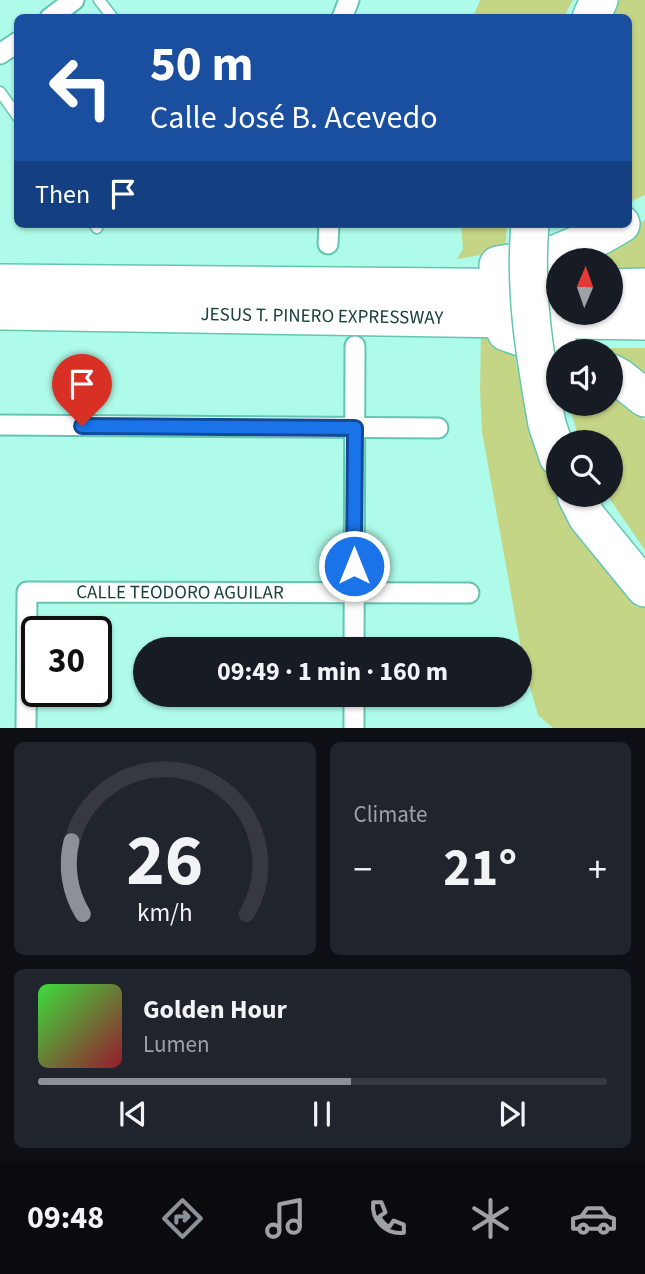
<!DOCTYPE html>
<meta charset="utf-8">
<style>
body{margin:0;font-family:"Source Sans 3",sans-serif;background:#20242c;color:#f1f3f6;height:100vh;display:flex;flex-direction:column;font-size:26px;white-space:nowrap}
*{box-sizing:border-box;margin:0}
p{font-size:23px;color:#9ea1a6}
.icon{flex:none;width:38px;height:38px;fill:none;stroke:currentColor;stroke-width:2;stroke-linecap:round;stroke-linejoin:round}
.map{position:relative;height:728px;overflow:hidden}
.sheet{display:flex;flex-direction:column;gap:14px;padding:14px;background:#0d0f14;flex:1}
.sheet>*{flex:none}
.guide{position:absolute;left:14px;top:14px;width:618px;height:214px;border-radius:10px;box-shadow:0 2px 5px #0004;background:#1a4fa0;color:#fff;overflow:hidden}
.needle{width:46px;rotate:2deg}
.tools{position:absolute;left:546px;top:248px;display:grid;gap:14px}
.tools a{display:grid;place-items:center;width:77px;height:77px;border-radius:50%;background:#171b24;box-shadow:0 2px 5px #0004;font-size:35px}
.speed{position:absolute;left:21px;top:616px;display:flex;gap:14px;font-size:35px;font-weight:700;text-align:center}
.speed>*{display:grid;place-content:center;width:91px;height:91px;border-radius:50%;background:#171b24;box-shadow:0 2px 5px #0004;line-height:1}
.speed .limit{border:4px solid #111;border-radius:10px;background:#fff;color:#111}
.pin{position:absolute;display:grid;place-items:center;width:60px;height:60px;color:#fff;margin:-72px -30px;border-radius:50% 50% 50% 0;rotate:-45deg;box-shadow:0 0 7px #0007}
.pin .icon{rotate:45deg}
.me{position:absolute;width:77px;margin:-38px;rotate:0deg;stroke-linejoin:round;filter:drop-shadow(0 0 5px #0008)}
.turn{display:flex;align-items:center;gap:24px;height:147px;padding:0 21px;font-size:32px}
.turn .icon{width:91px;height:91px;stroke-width:2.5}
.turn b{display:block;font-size:49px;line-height:60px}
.then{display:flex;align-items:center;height:66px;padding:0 21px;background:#0003;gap:14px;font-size:26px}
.big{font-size:52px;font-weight:700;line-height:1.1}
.sheet .card{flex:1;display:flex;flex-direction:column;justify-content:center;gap:10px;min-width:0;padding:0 24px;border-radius:10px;background:#20242c}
.sheet .dial{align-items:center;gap:0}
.dial svg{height:182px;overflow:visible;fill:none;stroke:#363941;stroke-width:7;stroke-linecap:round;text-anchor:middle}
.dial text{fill:#f1f3f6;stroke:none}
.song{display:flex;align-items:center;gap:21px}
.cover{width:84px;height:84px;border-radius:10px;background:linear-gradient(135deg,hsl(120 70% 55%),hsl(350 70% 35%))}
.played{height:7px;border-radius:4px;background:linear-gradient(90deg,#8c9099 55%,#363941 55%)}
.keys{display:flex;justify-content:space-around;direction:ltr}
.heat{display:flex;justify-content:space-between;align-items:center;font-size:38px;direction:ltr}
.sheet .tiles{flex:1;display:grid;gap:14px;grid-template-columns:1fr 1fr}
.card:last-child{grid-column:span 2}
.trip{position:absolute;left:133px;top:637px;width:399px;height:70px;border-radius:35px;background:#171b24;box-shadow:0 2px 5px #0004;font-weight:700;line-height:70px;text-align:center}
.tabs{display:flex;height:112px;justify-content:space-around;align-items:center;background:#090b0e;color:#9ea1a6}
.tabs .icon{width:49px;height:49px}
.tabs .active{color:#8c9099}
.tabs b{font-size:32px;color:#f1f3f6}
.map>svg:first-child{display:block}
.green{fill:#c5d586}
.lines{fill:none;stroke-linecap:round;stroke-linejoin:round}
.lane-casing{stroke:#62c6b2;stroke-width:13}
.street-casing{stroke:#62c6b2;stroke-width:23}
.highway-casing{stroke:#62c6b2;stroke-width:40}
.lane{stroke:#fff;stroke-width:10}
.street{stroke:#fff;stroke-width:19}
.highway{stroke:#fff;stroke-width:37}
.highway-bridge-casing{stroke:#62c6b2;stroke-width:40;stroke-linecap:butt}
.highway-bridge{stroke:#fff;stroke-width:37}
.route-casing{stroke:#114b97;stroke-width:18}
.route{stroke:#1a73e8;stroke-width:12}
.labels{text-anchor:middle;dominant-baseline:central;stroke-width:5;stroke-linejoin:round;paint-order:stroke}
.street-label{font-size:19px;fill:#18423a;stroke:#fff}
</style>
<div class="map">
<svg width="645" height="728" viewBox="0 0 645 728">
<rect width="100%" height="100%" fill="#affbe9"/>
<path class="green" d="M480 0H573L564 17H473Z
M619 0H645V195L628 203V18H610Z
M645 220V269L611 270V261H558L586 251Z
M461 224H507L505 251 457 259 463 249Z
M481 336 512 337C517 368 522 399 533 428 541 450 558 473 558 495L645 604V728H553L538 715 524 666 482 432 480 389Z
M613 348H645V389L611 365V352H608Z
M611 390 633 407 645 421V550L607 495H611V443H580L569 404H611Z"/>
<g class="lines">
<defs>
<path id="lane" d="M99 0 113 18
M0 92 18 117
M94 224 97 228"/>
<g id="street">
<path d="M50 18 74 0"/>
<path d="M342 18 349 0"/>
<path d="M0 54 18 42"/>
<path d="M328 244 329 224"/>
<path d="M0 425 438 428"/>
<path d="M354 649 355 346"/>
<path id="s1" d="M26 728 27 592 469 593"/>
<path d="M354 728V695"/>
</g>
<g id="highway">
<path d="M591 18 599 0"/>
<path d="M498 265 548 257 602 235 621 224"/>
<path d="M0 283 558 288"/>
<path d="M611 288 645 287"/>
<path id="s2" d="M0 311 645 321"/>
<path d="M506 332 562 352"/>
<path d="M611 373 620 378 645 398"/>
<path d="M547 424 558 457"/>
<path d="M576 495 587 517 645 588"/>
</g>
</defs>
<use href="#lane" class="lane-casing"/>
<use href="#street" class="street-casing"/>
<use href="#highway" class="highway-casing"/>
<use href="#lane" class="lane"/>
<use href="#street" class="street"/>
<use href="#highway" class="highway"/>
<defs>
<path id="highway-bridge" d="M530 224C524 292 535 357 547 424"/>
</defs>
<use href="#highway-bridge" class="highway-bridge-casing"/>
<use href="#highway-bridge" class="highway-bridge"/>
</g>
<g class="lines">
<defs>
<path id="route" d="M82 426 355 428 354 566"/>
</defs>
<use href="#route" class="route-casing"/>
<use href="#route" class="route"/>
</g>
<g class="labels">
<g class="street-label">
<text stroke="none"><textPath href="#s2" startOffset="322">JESUS T. PINERO EXPRESSWAY</textPath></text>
<text stroke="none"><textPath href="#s1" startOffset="289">CALLE TEODORO AGUILAR</textPath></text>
</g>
</g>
</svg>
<div class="tools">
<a><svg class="needle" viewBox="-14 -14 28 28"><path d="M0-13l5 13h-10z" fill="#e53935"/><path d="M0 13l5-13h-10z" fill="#9ea1a6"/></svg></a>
<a><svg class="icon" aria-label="sound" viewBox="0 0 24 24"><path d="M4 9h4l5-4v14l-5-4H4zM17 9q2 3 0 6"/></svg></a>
<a><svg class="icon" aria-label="search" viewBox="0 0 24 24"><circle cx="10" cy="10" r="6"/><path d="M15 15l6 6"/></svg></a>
</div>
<div class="speed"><div class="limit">30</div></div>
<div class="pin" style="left:82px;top:426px;background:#d93025"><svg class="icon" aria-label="arrive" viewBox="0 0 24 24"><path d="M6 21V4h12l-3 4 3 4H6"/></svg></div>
<svg class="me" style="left:354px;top:566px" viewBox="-20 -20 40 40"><circle r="17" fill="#1a73e8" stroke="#fff" stroke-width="3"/><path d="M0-11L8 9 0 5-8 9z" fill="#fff"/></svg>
<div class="trip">09:49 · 1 min · 160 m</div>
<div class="guide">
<div class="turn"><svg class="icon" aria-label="left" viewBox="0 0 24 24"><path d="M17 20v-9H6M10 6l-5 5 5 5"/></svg><div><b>50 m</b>Calle José B. Acevedo</div></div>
<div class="then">Then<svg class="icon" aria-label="arrive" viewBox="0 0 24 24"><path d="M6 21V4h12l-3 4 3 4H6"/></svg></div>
</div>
</div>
<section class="sheet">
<div class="tiles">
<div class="card dial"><svg viewBox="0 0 100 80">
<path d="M14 69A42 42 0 1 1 86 69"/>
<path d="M14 69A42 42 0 0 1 9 37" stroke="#8c9099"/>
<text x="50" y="56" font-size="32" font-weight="700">26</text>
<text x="50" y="72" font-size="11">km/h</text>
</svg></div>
<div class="card"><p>Climate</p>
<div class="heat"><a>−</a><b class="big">21°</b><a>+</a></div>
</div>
<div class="card">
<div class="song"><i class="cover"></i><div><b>Golden Hour</b><p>Lumen</p></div></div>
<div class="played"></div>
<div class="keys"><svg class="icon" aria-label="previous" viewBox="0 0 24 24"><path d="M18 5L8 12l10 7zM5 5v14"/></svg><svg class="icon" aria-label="pause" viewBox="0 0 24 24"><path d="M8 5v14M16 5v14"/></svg><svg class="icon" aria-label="next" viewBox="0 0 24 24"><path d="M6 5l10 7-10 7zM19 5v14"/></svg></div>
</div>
</div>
</section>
<nav class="tabs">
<b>09:48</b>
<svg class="icon active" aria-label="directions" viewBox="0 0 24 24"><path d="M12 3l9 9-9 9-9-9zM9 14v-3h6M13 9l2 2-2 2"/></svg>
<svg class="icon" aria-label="music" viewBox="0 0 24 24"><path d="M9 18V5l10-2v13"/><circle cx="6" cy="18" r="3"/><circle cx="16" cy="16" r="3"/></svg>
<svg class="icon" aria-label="phone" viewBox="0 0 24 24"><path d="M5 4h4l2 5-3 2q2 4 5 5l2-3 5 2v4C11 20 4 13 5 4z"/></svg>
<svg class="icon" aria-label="climate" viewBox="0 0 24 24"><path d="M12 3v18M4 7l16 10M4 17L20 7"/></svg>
<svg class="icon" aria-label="car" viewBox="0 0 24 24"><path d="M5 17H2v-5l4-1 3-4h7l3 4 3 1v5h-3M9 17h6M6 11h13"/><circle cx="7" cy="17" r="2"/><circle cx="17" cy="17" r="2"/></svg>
</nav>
